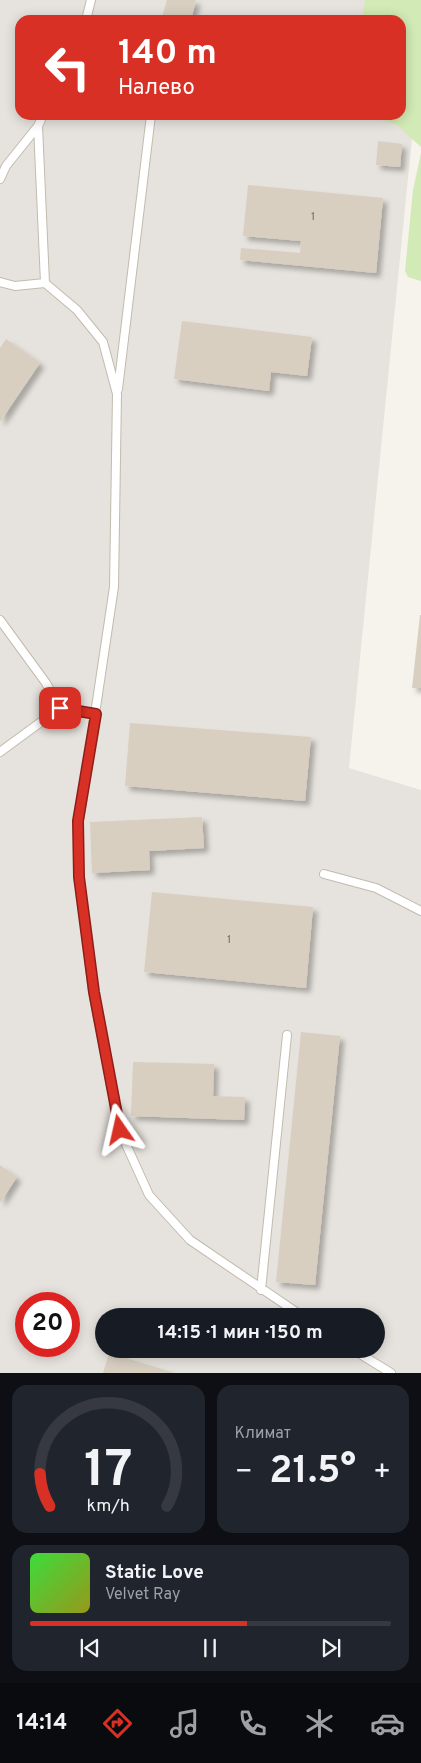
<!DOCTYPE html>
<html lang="ru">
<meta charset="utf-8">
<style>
body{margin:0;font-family:Overpass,sans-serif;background:#20242c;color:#f1f3f6;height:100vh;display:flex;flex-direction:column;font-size:19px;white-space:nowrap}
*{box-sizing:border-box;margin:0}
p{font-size:16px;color:#9ea1a6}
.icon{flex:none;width:28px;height:28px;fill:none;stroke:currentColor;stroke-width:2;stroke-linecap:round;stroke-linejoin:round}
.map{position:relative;height:1373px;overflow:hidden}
.drawer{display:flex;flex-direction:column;gap:12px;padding:12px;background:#0d0f14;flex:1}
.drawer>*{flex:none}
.guide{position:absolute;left:15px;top:15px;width:391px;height:105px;border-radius:15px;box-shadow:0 2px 12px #0003;background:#d93025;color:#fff;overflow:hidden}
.speed{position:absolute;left:15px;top:1292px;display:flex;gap:10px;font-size:25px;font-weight:700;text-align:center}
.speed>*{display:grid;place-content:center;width:65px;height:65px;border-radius:50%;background:#171b24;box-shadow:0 2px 12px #0003;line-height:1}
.speed .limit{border:8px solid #d22;background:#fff;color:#111}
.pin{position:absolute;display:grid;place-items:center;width:42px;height:42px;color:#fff;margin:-21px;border-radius:10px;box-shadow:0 2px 8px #0006}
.me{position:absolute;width:55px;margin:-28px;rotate:349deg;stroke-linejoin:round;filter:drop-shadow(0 0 4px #0008)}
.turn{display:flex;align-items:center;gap:18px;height:105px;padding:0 20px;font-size:22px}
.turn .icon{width:65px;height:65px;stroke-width:2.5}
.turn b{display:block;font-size:35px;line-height:42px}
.big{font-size:38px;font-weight:700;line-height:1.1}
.drawer .tile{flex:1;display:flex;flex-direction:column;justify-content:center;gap:8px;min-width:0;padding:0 18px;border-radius:15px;background:#20242c}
.drawer .dial{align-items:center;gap:0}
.dial svg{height:130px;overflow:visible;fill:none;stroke:#363941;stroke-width:7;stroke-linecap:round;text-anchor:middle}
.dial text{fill:#f1f3f6;stroke:none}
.song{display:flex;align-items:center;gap:15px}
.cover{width:60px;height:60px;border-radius:8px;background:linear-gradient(135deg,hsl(120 70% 55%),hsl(60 70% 35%))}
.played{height:5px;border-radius:2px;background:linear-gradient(90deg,#d93025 60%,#363941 60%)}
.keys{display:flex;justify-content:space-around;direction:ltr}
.heat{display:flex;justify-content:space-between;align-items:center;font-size:28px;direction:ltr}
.drawer .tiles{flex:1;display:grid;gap:12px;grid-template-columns:1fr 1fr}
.tile:last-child{grid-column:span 2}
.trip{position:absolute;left:95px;top:1308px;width:290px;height:50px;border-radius:25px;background:#171b24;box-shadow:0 2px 12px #0003;font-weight:700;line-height:50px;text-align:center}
.tab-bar{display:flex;height:80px;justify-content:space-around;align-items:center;background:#090b0e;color:#9ea1a6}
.tab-bar .icon{width:35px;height:35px}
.tab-bar .current{color:#d93025}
.tab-bar b{font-size:22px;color:#f1f3f6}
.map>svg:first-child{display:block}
.industrial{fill:#e6e2dd;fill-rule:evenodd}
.green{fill:#d2eab5}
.building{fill:#d8cfc1;filter:url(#shadow)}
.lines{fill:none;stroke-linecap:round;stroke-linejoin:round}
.lane-casing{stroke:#c2bbae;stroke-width:10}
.lane{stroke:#fff;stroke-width:8}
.route-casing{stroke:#8d1f18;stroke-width:12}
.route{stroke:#d93025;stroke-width:9}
.labels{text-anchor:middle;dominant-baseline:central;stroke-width:4.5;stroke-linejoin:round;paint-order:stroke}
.number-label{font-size:11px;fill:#6e675b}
</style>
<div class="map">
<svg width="421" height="1373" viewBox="0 0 421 1373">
<defs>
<filter id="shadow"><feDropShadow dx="4.5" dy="4.5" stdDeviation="2.5" flood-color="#0004"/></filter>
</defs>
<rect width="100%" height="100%" fill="#f6f3ec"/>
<path class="industrial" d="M0 0H421V48L349 768 421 790V1373H0ZM20 20H401V115H20ZM26 1304H69V1346H26ZM104 1316H376V1349H104Z"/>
<path class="green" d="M365 0H421V147L397 125 368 115H401V20H362Z
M421 153V281L408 277 405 271 413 190Z"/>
<path class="building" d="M167 0H196L191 20H161Z
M378 141 402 144 400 167 376 165Z
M248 185 383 198 376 273 240 260 241 248 300 253 301 241 243 236Z
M182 321 312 337 307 376 271 372 269 391 174 379Z
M6 339 40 363 0 422V348Z
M420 615H421V688H412Z
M130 723 311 737 305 801 125 786Z
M202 817 204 848 149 851 150 870 92 873 90 822Z
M152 892 313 907 306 988 144 972Z
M301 1032 340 1036 315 1285 276 1282Z
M133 1062 214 1064 213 1096 245 1097 244 1120 131 1116Z
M0 1165 17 1177 0 1203Z
M109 1353 175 1373H103Z"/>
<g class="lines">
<defs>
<path id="lane" d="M86 20 91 0
M43 115 38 126 45 283 77 310 103 342 117 394 114 587 79 821V877L93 992 120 1131 149 1195 190 1240 302 1316
M0 179 6 166 38 126
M0 282 15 286 45 283
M118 389 151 115
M0 620 46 683 60 708 96 714
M0 752 60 708
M324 874 376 888 421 911
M261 1290 287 1035
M352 1349 391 1373"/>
</defs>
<use href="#lane" class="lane-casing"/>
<use href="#lane" class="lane"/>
</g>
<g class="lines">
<defs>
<path id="route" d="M60 708 96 714 78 821 79 877 94 992 120 1130"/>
</defs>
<use href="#route" class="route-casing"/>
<use href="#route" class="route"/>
</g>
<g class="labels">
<g class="number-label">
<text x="313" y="217">1</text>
<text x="229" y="940">1</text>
</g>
</g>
</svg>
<div class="speed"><div class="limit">20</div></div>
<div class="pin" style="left:60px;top:708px;background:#d93025"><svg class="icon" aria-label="arrive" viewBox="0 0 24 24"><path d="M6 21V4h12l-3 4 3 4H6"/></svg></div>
<svg class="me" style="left:120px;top:1130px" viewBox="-20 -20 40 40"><path d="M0-17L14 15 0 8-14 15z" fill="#d93025" stroke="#fff" stroke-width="4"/></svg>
<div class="trip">14:15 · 1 мин · 150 m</div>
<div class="guide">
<div class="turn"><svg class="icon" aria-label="left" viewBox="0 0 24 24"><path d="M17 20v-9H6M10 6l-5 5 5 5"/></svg><div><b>140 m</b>Налево</div></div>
</div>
</div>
<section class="drawer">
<div class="tiles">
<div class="tile dial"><svg viewBox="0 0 100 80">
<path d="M14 69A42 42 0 1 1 86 69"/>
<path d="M14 69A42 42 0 0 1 8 49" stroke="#d93025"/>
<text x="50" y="56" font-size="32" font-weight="700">17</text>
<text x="50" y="72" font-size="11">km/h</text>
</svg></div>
<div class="tile"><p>Климат</p>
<div class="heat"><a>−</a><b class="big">21.5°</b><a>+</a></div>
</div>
<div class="tile">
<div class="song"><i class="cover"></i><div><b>Static Love</b><p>Velvet Ray</p></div></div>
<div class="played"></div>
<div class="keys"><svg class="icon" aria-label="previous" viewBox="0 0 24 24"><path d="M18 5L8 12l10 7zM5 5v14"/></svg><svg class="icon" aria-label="pause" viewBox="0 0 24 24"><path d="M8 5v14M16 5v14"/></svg><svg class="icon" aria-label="next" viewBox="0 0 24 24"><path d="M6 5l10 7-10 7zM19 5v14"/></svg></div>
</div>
</div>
</section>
<nav class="tab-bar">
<b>14:14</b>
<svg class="icon current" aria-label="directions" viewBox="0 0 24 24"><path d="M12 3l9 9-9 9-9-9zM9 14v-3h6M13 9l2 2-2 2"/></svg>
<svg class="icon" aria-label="music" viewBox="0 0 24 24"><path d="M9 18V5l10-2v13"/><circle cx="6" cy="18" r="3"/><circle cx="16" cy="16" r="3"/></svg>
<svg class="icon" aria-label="phone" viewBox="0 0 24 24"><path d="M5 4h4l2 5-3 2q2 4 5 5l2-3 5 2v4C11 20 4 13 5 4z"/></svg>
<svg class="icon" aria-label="climate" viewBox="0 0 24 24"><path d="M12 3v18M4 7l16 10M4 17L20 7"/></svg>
<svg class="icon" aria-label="car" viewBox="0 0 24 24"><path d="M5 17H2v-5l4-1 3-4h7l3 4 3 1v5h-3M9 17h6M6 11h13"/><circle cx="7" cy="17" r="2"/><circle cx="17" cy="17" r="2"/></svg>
</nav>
